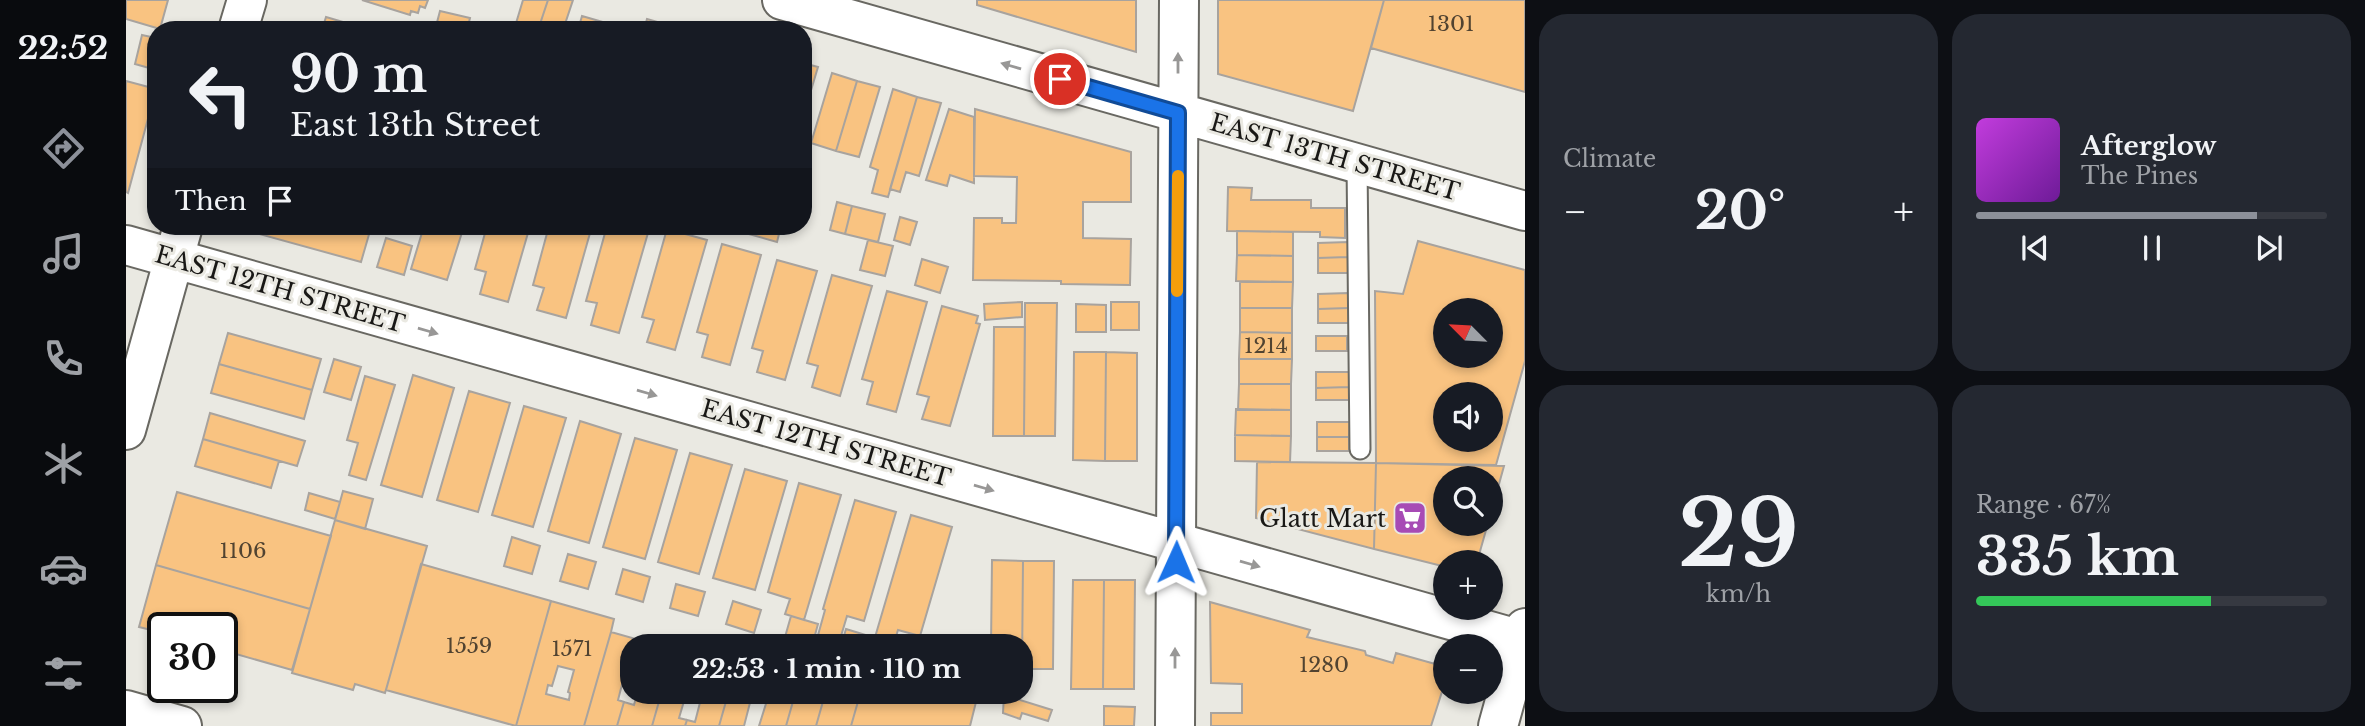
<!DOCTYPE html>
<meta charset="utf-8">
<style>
body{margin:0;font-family:"Libre Baskerville",serif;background:#242831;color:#f1f3f6;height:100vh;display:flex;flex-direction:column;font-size:26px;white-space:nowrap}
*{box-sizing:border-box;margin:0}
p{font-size:23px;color:#9ea1a6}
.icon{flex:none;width:38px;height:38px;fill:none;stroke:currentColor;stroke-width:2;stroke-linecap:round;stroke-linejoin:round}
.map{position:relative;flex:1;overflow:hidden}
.drawer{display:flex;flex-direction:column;gap:14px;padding:14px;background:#0d0f14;width:840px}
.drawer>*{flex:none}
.hud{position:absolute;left:21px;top:21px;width:665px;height:214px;border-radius:28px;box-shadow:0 4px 10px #0003;background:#171b24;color:#f1f3f6;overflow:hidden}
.needle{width:46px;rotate:294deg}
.tools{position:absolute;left:1307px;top:298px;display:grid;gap:14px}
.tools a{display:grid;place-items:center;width:70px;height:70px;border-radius:50%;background:#171b24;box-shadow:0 4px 10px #0003;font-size:35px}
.speed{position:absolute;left:21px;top:612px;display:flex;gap:14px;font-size:35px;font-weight:700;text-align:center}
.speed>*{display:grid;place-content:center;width:91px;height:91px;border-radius:50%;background:#171b24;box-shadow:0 4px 10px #0003;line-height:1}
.speed .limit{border:4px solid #111;border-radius:10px;background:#fff;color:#111}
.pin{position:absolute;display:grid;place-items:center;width:60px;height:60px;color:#fff;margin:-30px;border:4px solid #fff;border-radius:50%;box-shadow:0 2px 7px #0007}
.me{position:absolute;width:77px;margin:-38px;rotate:1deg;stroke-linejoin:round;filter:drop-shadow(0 0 5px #0008)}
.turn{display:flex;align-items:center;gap:24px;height:147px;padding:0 28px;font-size:32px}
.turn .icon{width:91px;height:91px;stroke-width:2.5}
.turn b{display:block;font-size:49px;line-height:60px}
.then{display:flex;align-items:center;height:66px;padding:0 28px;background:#0003;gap:14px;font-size:26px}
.big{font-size:52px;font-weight:800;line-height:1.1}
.drawer .card{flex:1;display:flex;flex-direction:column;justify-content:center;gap:10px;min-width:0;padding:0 24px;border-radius:28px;background:#242831}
.drawer .dial{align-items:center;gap:0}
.dial b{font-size:91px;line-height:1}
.song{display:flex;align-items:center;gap:21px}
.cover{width:84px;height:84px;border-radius:10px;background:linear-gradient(135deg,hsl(290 70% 55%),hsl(280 70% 35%))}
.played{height:7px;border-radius:4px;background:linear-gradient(90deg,#8c9099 80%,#363941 80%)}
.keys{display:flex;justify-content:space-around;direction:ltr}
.heat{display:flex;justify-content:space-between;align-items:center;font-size:38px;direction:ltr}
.charge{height:10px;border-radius:5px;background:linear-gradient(90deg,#34c759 67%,#363941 0)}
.drawer .tiles{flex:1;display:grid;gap:14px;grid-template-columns:repeat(2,1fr)}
.trip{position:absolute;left:494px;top:634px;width:413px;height:70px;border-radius:28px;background:#171b24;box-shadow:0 4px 10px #0003;font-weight:800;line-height:70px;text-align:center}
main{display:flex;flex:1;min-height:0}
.menu{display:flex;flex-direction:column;width:126px;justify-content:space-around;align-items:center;background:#090b0e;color:#9ea1a6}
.menu .icon{width:49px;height:49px}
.menu .current{color:#8c9099}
.menu b{font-size:32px;color:#f1f3f6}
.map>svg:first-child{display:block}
.building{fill:#f9c381;stroke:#a8a39e;stroke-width:2;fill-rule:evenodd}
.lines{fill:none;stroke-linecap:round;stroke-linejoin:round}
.lane-casing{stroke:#696862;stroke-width:23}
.street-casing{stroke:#696862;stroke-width:42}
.secondary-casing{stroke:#696862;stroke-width:42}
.lane{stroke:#fff;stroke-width:19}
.street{stroke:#fff;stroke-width:38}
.secondary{stroke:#fff;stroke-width:38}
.oneway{fill:#989796}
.route-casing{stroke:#114b97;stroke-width:18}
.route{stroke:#1a73e8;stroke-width:12}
.slow{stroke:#f59e0b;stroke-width:12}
.labels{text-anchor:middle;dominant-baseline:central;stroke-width:6;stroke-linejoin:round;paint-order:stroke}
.number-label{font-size:21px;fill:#514331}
.street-label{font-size:24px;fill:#191816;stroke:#eae9e2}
.poi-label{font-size:24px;fill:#191816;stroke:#eae9e2;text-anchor:end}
</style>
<main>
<nav class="menu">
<b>22:52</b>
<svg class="icon current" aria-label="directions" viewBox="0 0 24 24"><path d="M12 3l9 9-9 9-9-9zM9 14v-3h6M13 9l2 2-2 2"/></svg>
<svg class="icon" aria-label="music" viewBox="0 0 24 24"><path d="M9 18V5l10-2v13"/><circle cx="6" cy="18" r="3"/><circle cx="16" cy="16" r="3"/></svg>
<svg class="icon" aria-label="phone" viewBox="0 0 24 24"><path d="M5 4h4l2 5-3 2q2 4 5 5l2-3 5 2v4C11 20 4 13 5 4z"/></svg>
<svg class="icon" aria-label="climate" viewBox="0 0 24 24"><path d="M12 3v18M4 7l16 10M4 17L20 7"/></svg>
<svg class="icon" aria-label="car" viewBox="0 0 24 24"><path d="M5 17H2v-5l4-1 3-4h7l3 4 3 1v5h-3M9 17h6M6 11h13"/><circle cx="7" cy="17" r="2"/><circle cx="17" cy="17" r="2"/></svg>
<svg class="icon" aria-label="filters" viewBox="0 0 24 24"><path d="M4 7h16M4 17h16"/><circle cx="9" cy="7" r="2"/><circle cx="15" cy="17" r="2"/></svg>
</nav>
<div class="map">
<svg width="1399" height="726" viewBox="0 0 1399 726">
<rect width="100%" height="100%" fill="#eae9e2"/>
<path class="building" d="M0 0H42L34 29 0 19Z
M236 0H302L299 8 294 6 292 13 285 11 284 15Z
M397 0H422L412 30H388Z
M422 0H447L437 30H412Z
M851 0H1010V52L851 5Z
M1092 0H1258L1227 111 1092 74Z
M1258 0H1399V92L1245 48Z
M314 11 344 18 341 30H309Z
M456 16 480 23 478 30H452Z
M200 17 244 30H196Z
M521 19 545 26 544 30H518Z
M16 35 30 38V70L9 64Z
M677 63 692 67 677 117Z
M706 73 731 81 710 151 685 143Z
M0 81 30 89 2 193 0 192Z
M731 81 754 87 733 157 710 151Z
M767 89 791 97 762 197 746 193 752 170 744 167Z
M791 97 815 103 793 176 780 172 774 192 764 189Z
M823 109 848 117V183L824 175 821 186 800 180Z
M849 109 1005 152V202H957V238L1005 239 1004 285 935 284V281L847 280 848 218H876V223H890L891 177 848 176Z
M1102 187 1126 188 1125 200H1185V208H1219V238L1194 237V232L1101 231Z
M711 202 726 206 719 234 704 230Z
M726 206 759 214 752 242 719 234Z
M774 217 791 222 784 245 768 240Z
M128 226H225L244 231 235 262 126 232Z
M298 226H338L321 280 285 269Z
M361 226H404L382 302 354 294 360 272 349 269Z
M423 226H466L440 318 411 310 418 288 407 285Z
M481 226H524L493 333 465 325 471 303 460 301Z
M626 226H655L651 242 623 234Z
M541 229 581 240 549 350 521 342 528 320 516 317Z
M1111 231 1167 232V256L1111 255Z
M260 238 286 246 278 275 251 267Z
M742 240 767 246 759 276 734 270Z
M1292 241 1399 270V361L1370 465 1250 463 1249 291 1277 294ZM1320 310H1365V355H1320ZM1320 394H1365V439H1320Z
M1222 242V257L1192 258V243Z
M596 244 635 255 604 365 576 357 582 335 571 332Z
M1111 255 1167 256V282L1110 281Z
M1222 257 1223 273H1192V258Z
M796 259 822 267 814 293 789 285Z
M651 260 691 271 659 380 631 372 637 351 626 348Z
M706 275 746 286 714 396 686 387 692 366 681 363Z
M1114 282H1167L1166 308H1114Z
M761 291 801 302 770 412 741 404 747 382 736 379Z
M1222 293 1223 308 1192 309V294Z
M896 302V317L859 320 858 304Z
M985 302H1013V330H985Z
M899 303H931L929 436H898Z
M950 304 980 305V332H950Z
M816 306 852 316 850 323 854 324 824 426 796 419 803 397 791 394Z
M1114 308H1166V333L1114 332Z
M1223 308V323H1192V309Z
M868 327H899L898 436H867Z
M1114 332 1166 333V359H1113Z
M102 333 195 359 186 390 93 364Z
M1190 336H1221V351H1190Z
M948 352H980L979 461 947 460Z
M980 352 1011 353V461H979Z
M208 359 235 367 225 400 198 392Z
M1113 359H1166L1165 384H1113Z
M93 364 186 390 178 419 85 393Z
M1190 372H1223V387L1190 388Z
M287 375 328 388 296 497 255 485Z
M239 376 269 385 240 480 223 475 232 443 221 440Z
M1113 384H1165V410H1112Z
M1223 387V400H1190V388Z
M343 391 384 403 352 512 311 500Z
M398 406 440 418 407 527 366 515Z
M1110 409 1165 410V436L1109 435Z
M84 413 179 441 171 466 77 439Z
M454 421 495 434 463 543 422 531Z
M1191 422H1224L1223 437H1191Z
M1109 435 1165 436 1164 462 1109 461Z
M1191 437H1223V451H1191Z
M509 438 551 450 519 559 477 547Z
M77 439 153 461 145 488 69 466Z
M564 453 606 465 573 574 532 562Z
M1131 462 1250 463 1248 549 1130 518Z
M1250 463 1378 466 1365 513V478H1320V523H1362L1351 562H1320V567L1248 549Z
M619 469 661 481 629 590 587 578Z
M673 483 715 495 678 620 659 614 664 599 642 592Z
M217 491 247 499 239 529 209 520Z
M51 492 205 536 184 609 30 565Z
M183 493 214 502 209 519 179 510Z
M729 500 770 512 738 621 721 616 712 646H689L699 610 697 609Z
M785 515 826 527 794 636 772 630 767 646H755L747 644Z
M209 520 301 546 259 693 229 684 227 690 166 673Z
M386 537 414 546 406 574 378 566Z
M442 554 470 562 462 589 434 581Z
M866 560 897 561 896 669H894V646H865Z
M897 561H928L927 669H896Z
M295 564 425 601 390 726 260 690Z
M30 565 184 609 166 670 96 650V628H37V633L13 627Z
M497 569 524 577 517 602 490 594Z
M947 580H978L977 689H945Z
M978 580H1009L1008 689H977Z
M550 584 579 592 572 616 544 608Z
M425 601 488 619 485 632 458 726H390ZM432 666 448 670 442 692 444 693 443 700 420 694 422 685 426 686Z
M607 601 635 610 628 633 600 624Z
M1084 602 1184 630 1181 637 1239 651 1240 655 1267 663 1270 653 1320 667V679L1305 726H1085V713H1116V684L1085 683Z
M665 616 692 624 686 646 657 644Z
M720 629 746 637 744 646H715Z
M485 632 510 639 506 646 492 700 498 702 491 726H458Z
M512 691H536L526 726H491L498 702 508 705Z
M536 691H561L553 718 561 720 559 726H526Z
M577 691H603L593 726H559L561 720 569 722Z
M603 691H627L618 726H593Z
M644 691H670L660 726H633Z
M670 691H700L690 726H660Z
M700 691H735L725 726H690Z
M735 691H811L850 702 844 726H725Z
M878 695 926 710 922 721 896 713 894 719 877 713Z
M978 706 1009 707 1008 726H978Z"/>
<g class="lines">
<defs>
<path id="lane" d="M1231 163 1234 449"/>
<path id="street" d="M656 0 1399 211
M112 30 121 0
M0 245 1399 641
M0 430 57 226
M1049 726 1053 0
M1372 726 1399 628"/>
<path id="secondary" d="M0 710 56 726"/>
</defs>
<use href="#lane" class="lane-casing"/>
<use href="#street" class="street-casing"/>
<use href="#secondary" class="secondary-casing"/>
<use href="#lane" class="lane"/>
<use href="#street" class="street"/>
<use href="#secondary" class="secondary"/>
</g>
<defs><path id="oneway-solid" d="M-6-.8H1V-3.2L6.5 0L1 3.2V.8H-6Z" transform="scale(1.75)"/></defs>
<g class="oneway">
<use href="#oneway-solid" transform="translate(1052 63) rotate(-90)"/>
<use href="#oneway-solid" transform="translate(885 66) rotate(-164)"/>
<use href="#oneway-solid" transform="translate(302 331) rotate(16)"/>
<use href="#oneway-solid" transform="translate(521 393) rotate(16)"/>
<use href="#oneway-solid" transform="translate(858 488) rotate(16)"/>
<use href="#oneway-solid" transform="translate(1124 564) rotate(16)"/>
<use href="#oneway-solid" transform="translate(1049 658) rotate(-90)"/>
</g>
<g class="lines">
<defs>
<path id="route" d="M934 79 1052 113 1050 562"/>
</defs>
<use href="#route" class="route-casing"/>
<use href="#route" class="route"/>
<path class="slow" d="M1051 291 1052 176"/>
</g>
<defs>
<symbol id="supermarket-square" viewBox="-11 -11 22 22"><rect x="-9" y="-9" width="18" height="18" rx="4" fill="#a74bb5" stroke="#eae9e2"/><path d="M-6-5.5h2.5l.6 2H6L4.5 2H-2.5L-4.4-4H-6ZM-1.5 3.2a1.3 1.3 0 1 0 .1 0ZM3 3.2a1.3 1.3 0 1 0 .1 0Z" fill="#fff"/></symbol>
</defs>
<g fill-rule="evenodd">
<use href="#supermarket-square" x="1265" y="499" width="38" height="38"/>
</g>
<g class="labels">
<g class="number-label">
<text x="1325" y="24">1301</text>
<text x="1140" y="346">1214</text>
<text x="117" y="551">1106</text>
<text x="343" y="646">1559</text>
<text x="446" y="649">1571</text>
<text x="1198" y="665">1280</text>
</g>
<g class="street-label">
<text transform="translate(1209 157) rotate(16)">EAST 13TH STREET</text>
<text transform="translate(154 289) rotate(16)">EAST 12TH STREET</text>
<text transform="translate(700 443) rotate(16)">EAST 12TH STREET</text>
</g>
<g class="poi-label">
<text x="1260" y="518">Glatt Mart</text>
</g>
</g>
</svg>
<div class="tools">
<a><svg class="needle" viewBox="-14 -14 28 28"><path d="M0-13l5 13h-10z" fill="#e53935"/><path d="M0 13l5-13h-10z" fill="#9ea1a6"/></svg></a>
<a><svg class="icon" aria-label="sound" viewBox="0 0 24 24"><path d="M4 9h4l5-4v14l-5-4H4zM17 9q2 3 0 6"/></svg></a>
<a><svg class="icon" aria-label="search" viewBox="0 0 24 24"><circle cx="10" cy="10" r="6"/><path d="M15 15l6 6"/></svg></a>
<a>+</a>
<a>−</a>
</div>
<div class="speed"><div class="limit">30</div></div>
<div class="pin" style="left:934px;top:79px;background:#d93025"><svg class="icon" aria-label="arrive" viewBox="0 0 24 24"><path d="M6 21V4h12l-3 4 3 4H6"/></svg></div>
<svg class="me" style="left:1050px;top:562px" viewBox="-20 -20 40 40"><path d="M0-17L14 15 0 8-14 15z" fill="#1a73e8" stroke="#fff" stroke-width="4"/></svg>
<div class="trip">22:53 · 1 min · 110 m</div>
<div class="hud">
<div class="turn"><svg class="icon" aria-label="left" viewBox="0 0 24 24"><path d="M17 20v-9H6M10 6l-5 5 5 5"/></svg><div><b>90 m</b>East 13th Street</div></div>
<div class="then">Then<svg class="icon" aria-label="arrive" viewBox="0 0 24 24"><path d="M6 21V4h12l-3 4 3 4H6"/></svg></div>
</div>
</div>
<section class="drawer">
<div class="tiles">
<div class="card"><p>Climate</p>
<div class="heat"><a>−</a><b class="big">20°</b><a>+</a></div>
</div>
<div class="card">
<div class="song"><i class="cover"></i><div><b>Afterglow</b><p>The Pines</p></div></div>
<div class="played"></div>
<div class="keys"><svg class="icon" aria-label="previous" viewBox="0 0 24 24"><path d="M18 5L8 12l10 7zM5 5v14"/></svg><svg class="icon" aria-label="pause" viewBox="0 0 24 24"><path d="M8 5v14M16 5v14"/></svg><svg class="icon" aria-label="next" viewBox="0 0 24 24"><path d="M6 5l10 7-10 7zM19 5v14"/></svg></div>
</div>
<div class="card dial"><b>29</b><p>km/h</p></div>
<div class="card"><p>Range · 67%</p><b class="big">335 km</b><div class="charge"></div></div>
</div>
</section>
</main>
